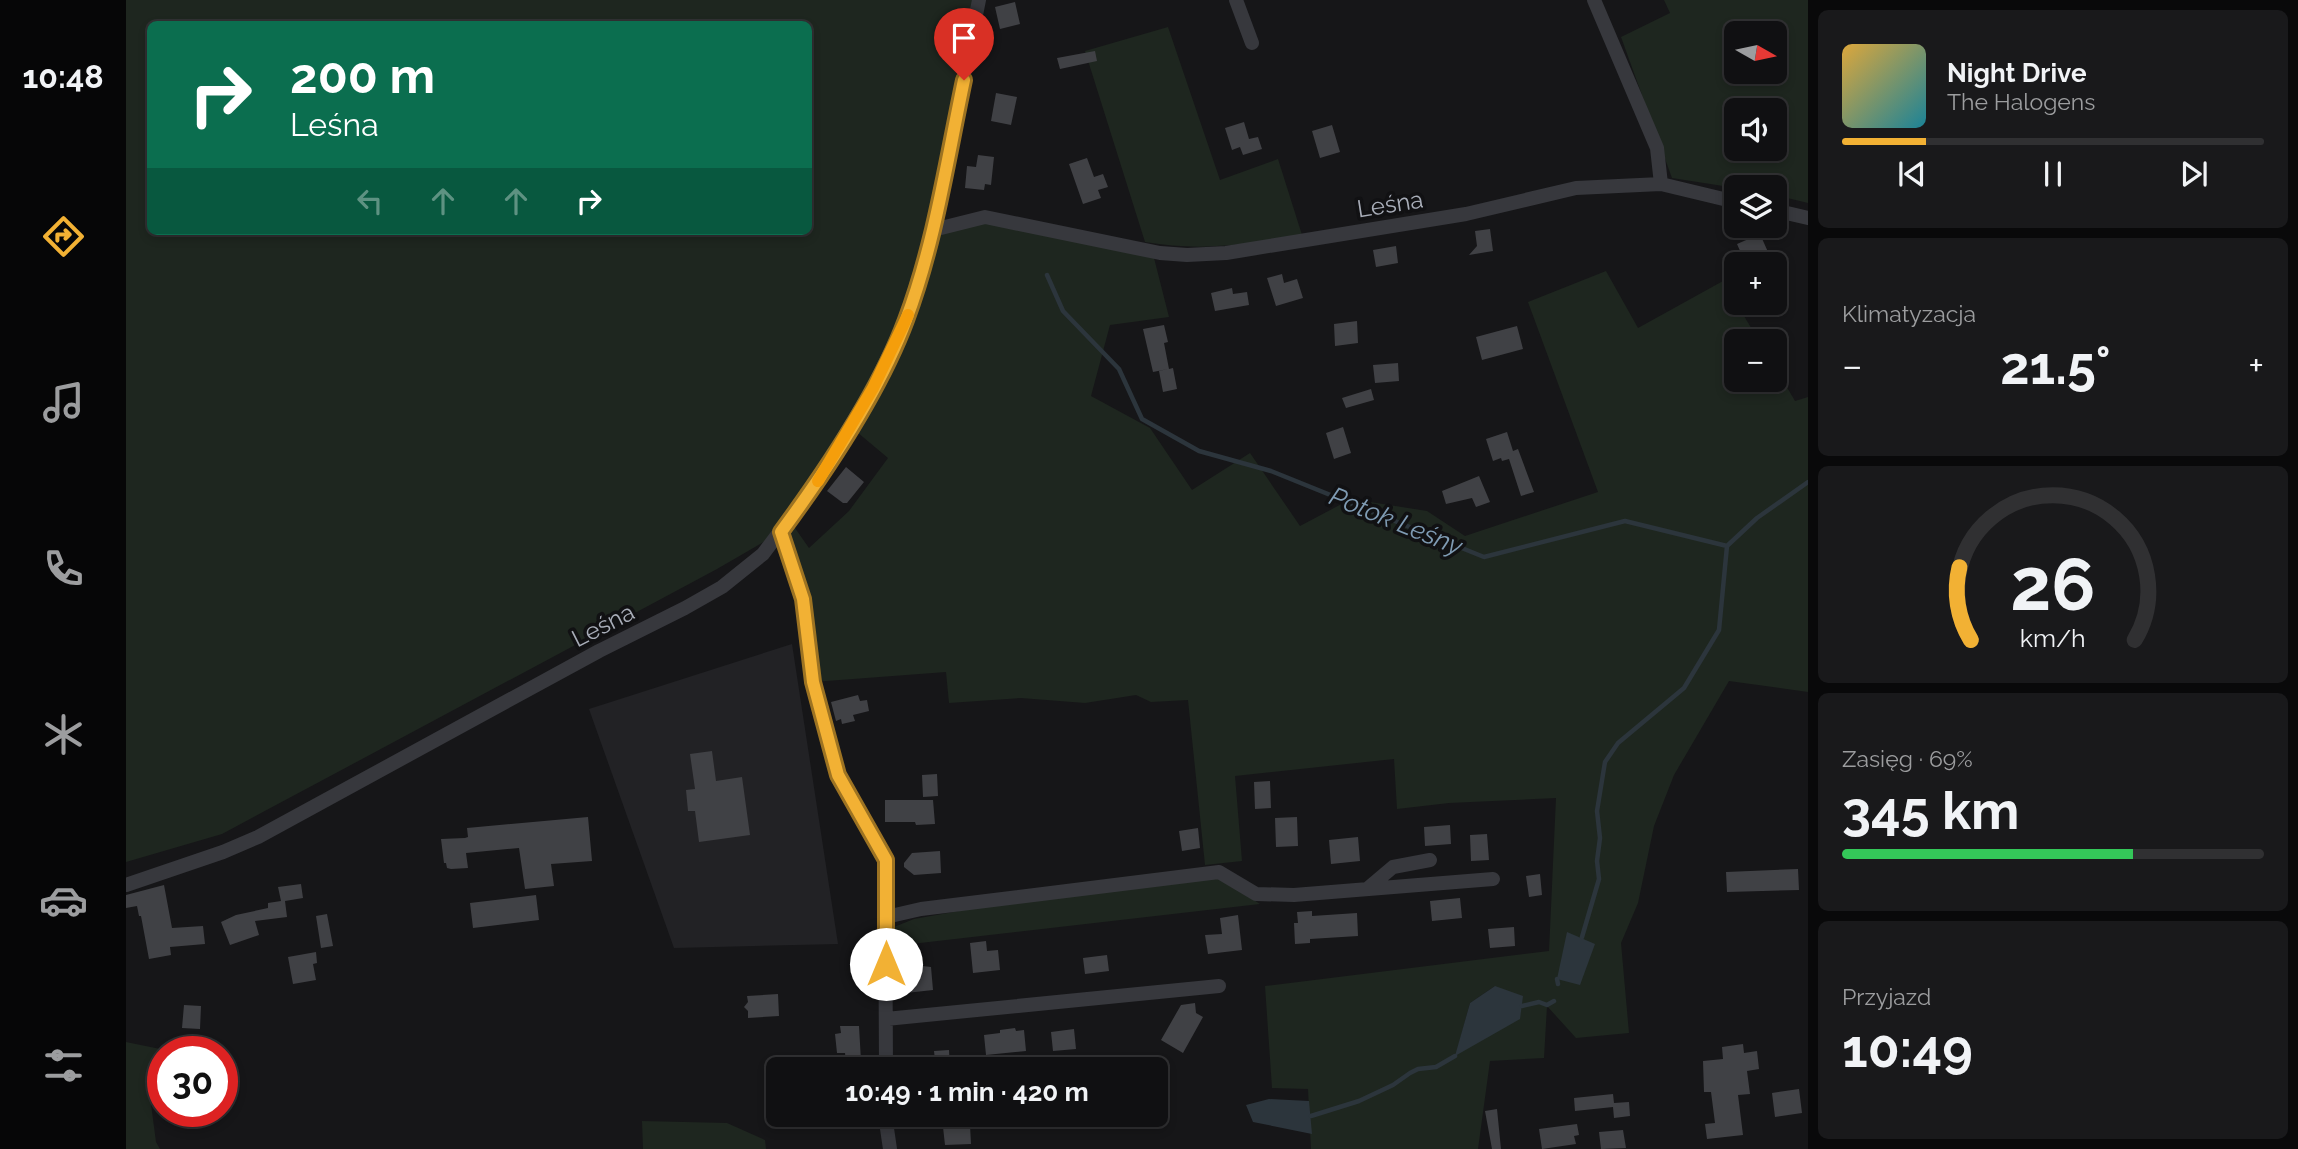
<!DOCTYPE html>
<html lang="pl">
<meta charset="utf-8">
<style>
body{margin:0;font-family:Raleway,sans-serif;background:#19191b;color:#f1f3f6;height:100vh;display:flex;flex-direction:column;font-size:26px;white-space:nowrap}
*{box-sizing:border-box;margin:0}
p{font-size:23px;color:#9c9d9f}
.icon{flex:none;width:38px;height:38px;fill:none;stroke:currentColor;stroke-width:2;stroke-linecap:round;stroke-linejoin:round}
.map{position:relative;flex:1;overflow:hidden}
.panel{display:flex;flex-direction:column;gap:10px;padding:10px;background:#09090a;width:490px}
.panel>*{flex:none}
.banner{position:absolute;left:21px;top:21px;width:665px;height:214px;border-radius:10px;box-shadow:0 4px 10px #0003,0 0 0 2px #303032;background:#0b6e4f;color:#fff;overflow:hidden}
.needle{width:46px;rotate:99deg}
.tools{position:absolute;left:1598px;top:21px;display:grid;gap:14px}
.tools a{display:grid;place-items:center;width:63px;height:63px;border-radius:10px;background:#101012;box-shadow:0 4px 10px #0003,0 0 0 2px #303032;font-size:35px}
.speed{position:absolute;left:21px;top:1036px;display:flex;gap:14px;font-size:35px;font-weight:700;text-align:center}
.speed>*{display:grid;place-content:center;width:91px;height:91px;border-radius:50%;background:#101012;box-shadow:0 4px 10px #0003,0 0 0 2px #303032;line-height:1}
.speed .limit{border:10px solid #d22;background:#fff;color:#111}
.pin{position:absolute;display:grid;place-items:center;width:60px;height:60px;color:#fff;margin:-72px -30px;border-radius:50% 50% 50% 0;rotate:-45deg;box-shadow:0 0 7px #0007}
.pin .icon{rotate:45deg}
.me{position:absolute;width:77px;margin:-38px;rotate:0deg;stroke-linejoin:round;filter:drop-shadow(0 0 5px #0008)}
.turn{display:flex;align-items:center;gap:24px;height:147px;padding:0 28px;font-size:32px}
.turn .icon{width:91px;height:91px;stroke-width:2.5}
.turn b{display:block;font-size:49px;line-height:60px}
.lanes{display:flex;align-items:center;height:66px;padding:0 28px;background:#0003;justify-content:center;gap:35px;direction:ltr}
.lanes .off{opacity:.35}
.big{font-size:52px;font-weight:700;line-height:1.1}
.panel .card{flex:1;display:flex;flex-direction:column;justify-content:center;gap:10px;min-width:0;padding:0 24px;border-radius:10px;background:#19191b}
.panel .dial{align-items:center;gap:0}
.dial svg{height:182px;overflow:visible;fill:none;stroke:#303032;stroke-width:7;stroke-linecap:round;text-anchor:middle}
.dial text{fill:#f1f3f6;stroke:none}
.song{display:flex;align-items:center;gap:21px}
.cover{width:84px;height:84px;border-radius:10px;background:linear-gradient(135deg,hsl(40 70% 55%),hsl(190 70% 35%))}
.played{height:7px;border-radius:4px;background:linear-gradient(90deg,#f2b134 20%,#303032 20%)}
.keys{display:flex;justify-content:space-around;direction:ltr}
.heat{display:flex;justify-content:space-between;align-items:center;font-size:38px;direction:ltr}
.charge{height:10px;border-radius:5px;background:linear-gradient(90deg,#34c759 69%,#303032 0)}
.trip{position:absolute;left:640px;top:1057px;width:402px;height:70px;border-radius:10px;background:#101012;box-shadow:0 4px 10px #0003,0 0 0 2px #303032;font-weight:700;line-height:70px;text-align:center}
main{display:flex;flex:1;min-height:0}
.dock{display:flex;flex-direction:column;width:126px;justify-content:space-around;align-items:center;background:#060607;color:#9c9d9f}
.dock .icon{width:49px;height:49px}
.dock .on{color:#f2b134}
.dock b{font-size:32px;color:#f1f3f6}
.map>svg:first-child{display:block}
.built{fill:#222225}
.green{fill:#1e261f;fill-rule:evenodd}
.water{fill:#2c353c}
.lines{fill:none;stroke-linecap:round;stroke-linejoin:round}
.stream{stroke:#2c353c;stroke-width:4.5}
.building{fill:#404145}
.minor{stroke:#37383d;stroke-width:14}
.route-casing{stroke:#9d7322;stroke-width:18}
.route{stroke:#f2b134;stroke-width:12}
.slow{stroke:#f59e0b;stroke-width:12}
.labels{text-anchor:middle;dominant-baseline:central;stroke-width:7;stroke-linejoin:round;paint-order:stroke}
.street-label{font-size:24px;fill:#a8adb8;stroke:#111113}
.water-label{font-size:26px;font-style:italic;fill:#7f9bb3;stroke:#111113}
</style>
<main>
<nav class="dock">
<b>10:48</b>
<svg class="icon on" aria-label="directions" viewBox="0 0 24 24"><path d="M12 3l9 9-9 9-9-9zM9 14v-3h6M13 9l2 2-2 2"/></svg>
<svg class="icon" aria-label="music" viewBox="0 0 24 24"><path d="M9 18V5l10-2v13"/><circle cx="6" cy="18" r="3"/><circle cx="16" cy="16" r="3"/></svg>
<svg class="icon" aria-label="phone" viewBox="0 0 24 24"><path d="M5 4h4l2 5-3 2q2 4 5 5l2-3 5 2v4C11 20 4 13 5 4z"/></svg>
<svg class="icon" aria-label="climate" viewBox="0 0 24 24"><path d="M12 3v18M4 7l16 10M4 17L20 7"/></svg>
<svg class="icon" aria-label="car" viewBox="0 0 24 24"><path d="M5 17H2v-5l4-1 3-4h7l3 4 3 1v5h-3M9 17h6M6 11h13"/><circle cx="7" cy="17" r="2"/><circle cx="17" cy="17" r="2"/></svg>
<svg class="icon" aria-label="filters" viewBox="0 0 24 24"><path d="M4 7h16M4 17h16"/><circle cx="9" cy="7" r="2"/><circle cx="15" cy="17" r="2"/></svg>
</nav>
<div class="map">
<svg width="1682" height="1149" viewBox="0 0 1682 1149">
<rect width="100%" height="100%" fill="#161618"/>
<path class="built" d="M666 644 712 944 548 948 463 709Z"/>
<path class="green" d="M0 0H853L807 229 859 217 1028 258 1043 317 984 325 965 396 1024 428 1066 490 1124 453 1174 526 1225 499 1301 511 1339 536 1472 492 1402 302 1480 271 1512 328 1597 281 1633 341H1610V380H1648L1649 367 1669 401 1682 397V692L1603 681 1548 775 1528 826 1512 903 1495 943 1503 1033 1450 1038 1421 1006 1418 1058 1364 1061 1352 1149H1185L1182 1089 1146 1088 1139 986 1423 951 1430 798 1323 803 1271 809 1268 759 1109 776 1116 861 1079 865 1062 700 1025 702 1010 695 959 703 895 698 823 703 820 672 687 682 677 599 655 532 591 569 96 834 0 862ZM24 24H682V231H24ZM725 427 762 458 723 511 683 548 664 521ZM1369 986 1330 1055 1344 1003Z
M1538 0H1682V203L1649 195 1648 187 1610 188 1546 178 1495 37 1544 13ZM1610 33H1648V72H1610ZM1610 110H1648V149H1610Z
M1042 27 1094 180 1152 159 1176 235C1119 244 1077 252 1019 242L959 51Z
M1093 877 1134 904 768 946V927L788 919 844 909Z
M0 1042 44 1051 37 1052V1072L25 1104 30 1142 34 1149H0Z
M516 1121 601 1123 639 1140 640 1149H517Z"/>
<path class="water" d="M1441 932 1469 944 1454 985 1431 979Z
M1369 986 1397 996 1394 1019 1329 1056 1344 1003Z
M1143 1099 1183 1101 1186 1134 1127 1122 1120 1105Z"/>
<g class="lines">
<path class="stream" d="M921 275 937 311 993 369 1016 419 1073 451 1145 471 1358 557 1499 521 1601 546 1631 518 1682 482
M1456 937 1473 879 1471 861 1474 838 1471 811 1479 762 1492 743 1558 688 1593 630 1601 546
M1431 979 1432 984
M1396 1006 1413 1002 1421 1005 1428 1001
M1185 1116 1233 1101 1267 1085 1284 1073 1292 1069 1310 1067 1329 1056"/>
</g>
<path class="building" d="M889 2 894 24 874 29 869 7Z
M969 51 971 61 934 69 931 58Z
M870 93 891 97 885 125 865 121Z
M1118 122 1123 139 1132 137 1136 149 1117 155 1114 147 1106 150 1099 128Z
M1206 125 1214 152 1194 158 1186 131Z
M852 155 868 157 865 185 859 184 858 190 839 188 841 166 850 167Z
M961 158 968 177 977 174 982 187 972 190 975 198 957 204 943 164Z
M1364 229 1367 251 1343 255 1351 246 1349 231Z
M1634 234 1642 252 1619 262 1611 244Z
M1270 246 1272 263 1250 267 1247 250Z
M1156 274 1158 283 1171 279 1177 298 1150 306 1141 278Z
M1106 288 1107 294 1121 292 1123 305 1089 311 1085 293Z
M1231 321 1232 343 1209 346 1208 324Z
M1038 325 1042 342 1038 343 1043 369 1047 368 1051 389 1037 392 1033 371 1042 369 1027 372 1017 329Z
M1391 326 1397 349 1356 360 1350 337Z
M1272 363 1273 381 1249 383 1247 365Z
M1245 389 1248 400 1220 408 1216 398Z
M1217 427 1225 453 1208 459 1200 433Z
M1381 432 1387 451 1392 449 1408 492 1395 496 1383 459 1376 461 1375 458 1367 461 1360 439Z
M720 467 738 482 721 503H717L701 491Z
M1353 476 1364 502 1350 507 1346 498 1320 504 1316 491Z
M732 695 734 701 741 700 743 711 727 715 729 721 716 724 715 719 710 721 705 702Z
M586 751 590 781 616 777 624 835 573 842 569 811H562L560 790 569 789 564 754Z
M811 774 812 796 797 797 796 775Z
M1144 781 1145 808 1129 809 1128 782Z
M759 800H807L809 824 790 825 789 822H759Z
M462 817 466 861 425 864 428 886 399 889 393 848 340 853 342 868 325 869 321 868 320 863H318L315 839 339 838 342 837 341 828Z
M1171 817 1172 846 1150 847 1149 818Z
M1324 825 1325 844 1299 846 1298 827Z
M1072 828 1074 848 1056 851 1053 831Z
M1361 834 1363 860 1345 861 1344 835Z
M1232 837 1234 861 1205 864 1203 840Z
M814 851 815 873 788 875 778 867V863L786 853Z
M1672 869 1673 890 1601 892 1600 872Z
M1414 874 1416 895 1403 897 1400 876Z
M175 884 177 898 159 901 161 917 129 921 133 935 104 945 95 922 110 915 142 908V903L155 901 152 887Z
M38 885 46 928 77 926 79 944 44 947 45 955 23 959 15 916H13L11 906 0 908V895Z
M410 895 413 920 347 928 344 903Z
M1334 898 1336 918 1306 921 1304 901Z
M1186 911V916L1231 913 1232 936 1184 939V943L1169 944 1168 923H1172L1171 912Z
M201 914 207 946 195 948 190 916Z
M1112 915 1116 950 1082 954 1079 935 1096 934 1094 918Z
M1388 927 1389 946 1364 948 1362 929Z
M860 941 861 951 872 950 874 970 847 973 844 943Z
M190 952 191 963 187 964 190 980 167 984 162 957Z
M981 955 983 971 959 974 957 958Z
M788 965 805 967 807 990 780 993 777 969H786Z
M652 994 653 1016 622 1018V1011L618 1007 622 1002 621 996Z
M1069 1003 1070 1013 1077 1017 1057 1053 1035 1040 1055 1005Z
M58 1005 75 1006 74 1029 56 1028Z
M714 1026H733L735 1061H720L719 1053H711L709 1034 715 1033Z
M889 1028 890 1031 898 1030 900 1051 860 1055 858 1035 874 1033V1030Z
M948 1029 950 1049 927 1051 925 1032Z
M1617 1044 1618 1053 1631 1051 1633 1069 1621 1071 1624 1094 1612 1095 1617 1135 1581 1139 1579 1124 1589 1123 1585 1092H1578L1577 1061 1597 1059 1596 1047Z
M823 1050 824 1069H810L808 1051Z
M1673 1089 1676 1113 1649 1117 1646 1093Z
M1487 1094 1488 1103 1503 1102 1504 1116 1488 1118 1487 1107 1449 1111 1448 1098Z
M1371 1109 1375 1149H1366L1359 1111Z
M1451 1124 1453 1135 1448 1136 1450 1144 1416 1149 1413 1129Z
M844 1125 845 1144 819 1145 817 1127Z
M1497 1130 1500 1148 1475 1149 1473 1132Z"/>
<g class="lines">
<path class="minor" d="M1110 0 1126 43
M1535 184 1610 202
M1648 210 1682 218
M807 230 859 217 1034 253 1061 255 1100 253 1340 214 1450 188 1535 184 1531 148 1468 0
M655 532 677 599 687 682 712 775 759 860 760 1069
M0 885 97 852 132 837 473 651 559 608 596 587 637 554 691 482 747 388 779 322 807 230 853 0
M1241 889 1267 867 1304 860
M760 917 795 909 1093 872 1130 894 1168 895 1367 879
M760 1019 1093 986
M759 1115 764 1149"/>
</g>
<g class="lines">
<defs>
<path id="route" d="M760 964V860L712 775 687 682 677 599 655 532C700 471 754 390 780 320 809 243 821 160 838 80"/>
</defs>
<use href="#route" class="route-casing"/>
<use href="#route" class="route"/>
<path class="slow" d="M692 481 747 388 782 315"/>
</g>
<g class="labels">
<g class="street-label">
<text transform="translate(1264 204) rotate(-9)">Leśna</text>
<text transform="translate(477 625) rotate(-27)">Leśna</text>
</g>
<g class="water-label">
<text transform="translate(1270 521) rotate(22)">Potok Leśny</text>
</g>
</g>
</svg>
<div class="tools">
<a><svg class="needle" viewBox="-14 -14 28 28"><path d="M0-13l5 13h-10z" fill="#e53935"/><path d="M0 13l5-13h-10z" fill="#9c9d9f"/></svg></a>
<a><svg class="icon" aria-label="sound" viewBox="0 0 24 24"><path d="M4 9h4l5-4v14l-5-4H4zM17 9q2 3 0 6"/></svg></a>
<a><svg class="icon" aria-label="layers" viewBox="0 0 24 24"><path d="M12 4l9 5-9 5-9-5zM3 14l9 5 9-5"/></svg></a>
<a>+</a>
<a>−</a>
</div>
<div class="speed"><div class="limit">30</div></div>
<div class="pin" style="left:838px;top:80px;background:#d93025"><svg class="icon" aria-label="arrive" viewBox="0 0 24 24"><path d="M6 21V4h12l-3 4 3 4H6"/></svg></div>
<svg class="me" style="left:760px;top:964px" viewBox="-20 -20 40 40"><circle r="19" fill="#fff"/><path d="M0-13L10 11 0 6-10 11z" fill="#f2b134"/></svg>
<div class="trip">10:49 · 1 min · 420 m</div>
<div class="banner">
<div class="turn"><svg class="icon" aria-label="right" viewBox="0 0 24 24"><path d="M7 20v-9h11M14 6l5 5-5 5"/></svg><div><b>200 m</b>Leśna</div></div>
<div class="lanes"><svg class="icon off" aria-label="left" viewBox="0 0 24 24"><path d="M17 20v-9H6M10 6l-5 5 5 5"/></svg><svg class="icon off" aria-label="ahead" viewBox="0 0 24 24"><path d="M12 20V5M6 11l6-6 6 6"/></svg><svg class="icon off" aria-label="ahead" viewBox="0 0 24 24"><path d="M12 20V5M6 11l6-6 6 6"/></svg><svg class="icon" aria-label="right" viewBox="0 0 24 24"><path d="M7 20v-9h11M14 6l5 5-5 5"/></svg></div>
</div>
</div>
<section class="panel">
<div class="card">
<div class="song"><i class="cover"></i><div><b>Night Drive</b><p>The Halogens</p></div></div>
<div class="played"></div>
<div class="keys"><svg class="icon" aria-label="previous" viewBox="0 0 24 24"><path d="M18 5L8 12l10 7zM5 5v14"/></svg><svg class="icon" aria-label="pause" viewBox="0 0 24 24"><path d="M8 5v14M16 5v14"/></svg><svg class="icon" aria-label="next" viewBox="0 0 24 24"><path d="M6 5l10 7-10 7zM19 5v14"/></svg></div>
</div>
<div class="card"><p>Klimatyzacja</p>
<div class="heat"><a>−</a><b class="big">21.5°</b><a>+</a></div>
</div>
<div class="card dial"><svg viewBox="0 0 100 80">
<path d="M14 69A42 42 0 1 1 86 69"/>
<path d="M14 69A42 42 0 0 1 9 37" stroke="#f2b134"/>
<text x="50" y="56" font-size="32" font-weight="700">26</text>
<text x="50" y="72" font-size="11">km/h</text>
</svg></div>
<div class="card"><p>Zasięg · 69%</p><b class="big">345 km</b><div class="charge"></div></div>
<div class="card"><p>Przyjazd</p><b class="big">10:49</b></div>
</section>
</main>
